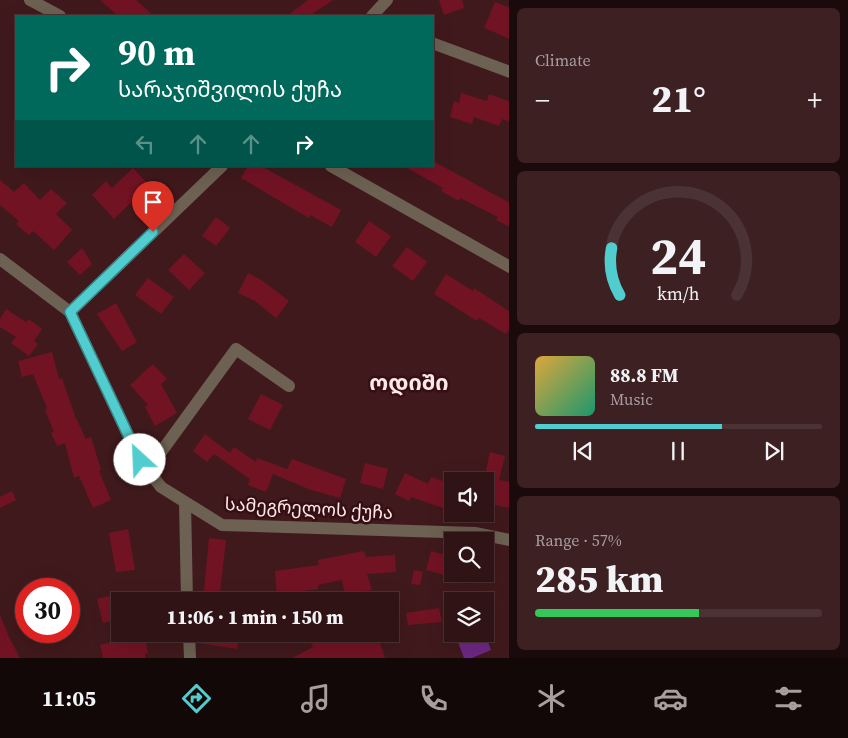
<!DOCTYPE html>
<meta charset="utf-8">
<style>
body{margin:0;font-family:"Source Serif 4","Noto Sans Georgian",serif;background:#3c2022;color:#f1f3f6;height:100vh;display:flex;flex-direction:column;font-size:19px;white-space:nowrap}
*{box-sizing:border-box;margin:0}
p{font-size:16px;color:#a89ea0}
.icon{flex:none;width:28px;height:28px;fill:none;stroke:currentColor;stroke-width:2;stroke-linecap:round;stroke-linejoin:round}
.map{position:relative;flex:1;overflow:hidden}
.details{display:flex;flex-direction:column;gap:8px;padding:8px;background:#1a0a0c;width:339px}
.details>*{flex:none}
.top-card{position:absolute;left:15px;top:15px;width:419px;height:152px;border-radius:0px;box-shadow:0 5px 20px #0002,0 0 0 1px #4b3234;background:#00695c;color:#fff;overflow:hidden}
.buttons{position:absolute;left:444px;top:472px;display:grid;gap:10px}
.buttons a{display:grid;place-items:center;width:50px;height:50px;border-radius:0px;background:#301315;box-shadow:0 5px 20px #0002,0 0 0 1px #4b3234;font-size:25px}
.speed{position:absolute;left:15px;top:578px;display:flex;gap:10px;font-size:25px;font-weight:700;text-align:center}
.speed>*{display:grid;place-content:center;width:65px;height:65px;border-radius:50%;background:#301315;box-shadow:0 5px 20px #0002,0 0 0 1px #4b3234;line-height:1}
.speed .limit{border:8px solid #d22;background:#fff;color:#111}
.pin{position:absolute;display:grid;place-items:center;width:42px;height:42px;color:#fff;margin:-51px -21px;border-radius:50% 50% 50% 0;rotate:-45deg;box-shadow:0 0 5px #0007}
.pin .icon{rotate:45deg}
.me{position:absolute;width:55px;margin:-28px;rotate:335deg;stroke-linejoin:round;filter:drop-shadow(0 0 4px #0008)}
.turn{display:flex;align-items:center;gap:18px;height:105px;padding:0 20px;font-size:22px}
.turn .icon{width:65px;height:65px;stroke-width:2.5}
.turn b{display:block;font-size:35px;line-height:42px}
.lanes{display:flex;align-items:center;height:48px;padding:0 20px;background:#0003;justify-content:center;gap:25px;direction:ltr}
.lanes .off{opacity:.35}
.big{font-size:38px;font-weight:800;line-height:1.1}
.details .widget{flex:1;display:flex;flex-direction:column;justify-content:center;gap:8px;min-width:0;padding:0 18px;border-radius:8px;background:#3c2022}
.details .dial{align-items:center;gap:0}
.dial svg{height:130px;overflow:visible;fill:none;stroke:#4b3234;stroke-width:7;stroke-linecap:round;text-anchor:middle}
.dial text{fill:#f1f3f6;stroke:none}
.song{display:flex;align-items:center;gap:15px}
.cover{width:60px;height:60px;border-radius:8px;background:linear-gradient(135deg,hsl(40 70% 55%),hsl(160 70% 35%))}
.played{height:5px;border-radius:2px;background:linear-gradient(90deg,#52cdcf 65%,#4b3234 65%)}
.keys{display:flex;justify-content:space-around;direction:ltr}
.heat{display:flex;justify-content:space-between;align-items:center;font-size:28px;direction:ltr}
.charge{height:8px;border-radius:4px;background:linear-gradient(90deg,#34c759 57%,#4b3234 0)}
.trip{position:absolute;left:111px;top:592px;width:288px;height:50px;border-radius:0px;background:#301315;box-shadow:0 5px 20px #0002,0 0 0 1px #4b3234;font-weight:800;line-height:50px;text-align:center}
.dock{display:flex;height:80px;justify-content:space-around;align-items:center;background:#130808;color:#a89ea0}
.dock .icon{width:35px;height:35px}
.dock .selected{color:#52cdcf}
.dock b{font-size:22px;color:#f1f3f6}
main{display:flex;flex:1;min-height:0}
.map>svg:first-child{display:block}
.green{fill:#6e2784}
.building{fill:#721324}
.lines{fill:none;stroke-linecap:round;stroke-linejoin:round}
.minor{stroke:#6c6152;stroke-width:12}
.route-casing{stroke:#358587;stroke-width:12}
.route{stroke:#52cdcf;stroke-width:9}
.labels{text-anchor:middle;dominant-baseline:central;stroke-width:5;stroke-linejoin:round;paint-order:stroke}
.street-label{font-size:18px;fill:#fee8e8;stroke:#350f13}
.district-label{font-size:22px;font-weight:bold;fill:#fee8e8;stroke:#350f13}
</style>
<main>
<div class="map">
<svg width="510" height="658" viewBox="0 0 510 658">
<rect width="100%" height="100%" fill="#40191c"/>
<path class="green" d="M455 634H485L491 650 472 658H464Z"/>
<path class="building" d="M100 0H136L154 16H118Z
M308 0H333L309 16H287Z
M439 0H462L464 8 444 15Z
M495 2 510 8V39L484 28Z
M461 93 487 101 489 94 510 102V122L502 119 499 126 474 117 472 124 450 117 454 101 459 103Z
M433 161 510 203V227L496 220 498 217 460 198 459 201 441 191 443 188 403 166H432Z
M248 166H261L341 210 332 227 310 215 309 218 241 178Z
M133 168 149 185 114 219 92 195 106 181 112 188Z
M0 180 14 192 24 183 40 200 51 189 67 203 56 214 72 230 54 250 33 231 29 235 16 224 19 221 0 205Z
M216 217 230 228 216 246 202 236Z
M369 221 391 236 376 257 355 242Z
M407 247 427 262 413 281 392 266Z
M82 248 92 264 80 275 67 262Z
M184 254 205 273 189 290 168 270Z
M248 273 263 281 289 301 276 318 255 301 238 293Z
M446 274 473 291 474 288 510 312V328L506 334 479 318 477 321 434 294Z
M148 278 174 297 161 314 135 295Z
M116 303 137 342 122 351 97 314Z
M6 309 26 322 29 319 42 329 34 341 38 344 29 356 11 343 16 337 0 327V319Z
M52 352 59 379 62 378 75 416 86 439 91 437 101 470 99 471 111 500 93 508 79 476 74 478 65 443 57 446 51 433 54 432 45 410 47 408 33 374 22 377 18 361Z
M153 364 167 379 161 384 177 413 155 426 145 407 148 405 130 385Z
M261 394 283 405 270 430 248 419Z
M205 434 230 453 234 447 256 462 257 458 287 469 292 459 346 479 340 498 311 490 273 474 266 492 248 485 250 479 214 454 207 462 193 451Z
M490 452 505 456 499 480 510 482V508L494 505 490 523H485V475Z
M365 463 388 469 383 489 360 483Z
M405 473 428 484 431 477 452 484 446 509 411 497 409 501 395 494Z
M12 491 16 500 0 508V497Z
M128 529 135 570 116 572 109 533Z
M209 538 226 540 219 601H203Z
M364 551 366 557 395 555 396 572 367 574 372 590 345 595 342 580 318 585V589L296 592 297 601H277L275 571 319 565 318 560Z
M431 551 449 556 445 575 426 570Z
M414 570 423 572 420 585 411 584Z
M113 595 114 600 120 599V634H144L148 653H145V658H103L100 645 116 641 111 621 103 623 97 599Z
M439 608 442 622 408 625 406 613Z
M0 615 9 637 20 658H0Z
M198 634H239L237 649 198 643Z
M325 634H377L385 658H292L313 647 309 639Z"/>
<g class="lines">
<path class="minor" d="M30 0 60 16
M372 16 387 0
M432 43 510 72
M331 166 510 267
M0 259 70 312 140 460 161 487 222 525 475 533 510 540
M70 312 222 166
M148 470 236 349 289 386
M185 502 187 601
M189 634 190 658"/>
</g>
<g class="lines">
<defs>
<path id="route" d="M140 460 70 312 153 232"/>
</defs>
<use href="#route" class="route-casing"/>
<use href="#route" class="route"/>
</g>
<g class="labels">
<g class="street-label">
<text transform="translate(309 508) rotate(3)">სამეგრელოს ქუჩა</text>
</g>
<g class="district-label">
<text x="409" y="382">ოდიში</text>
</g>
</g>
</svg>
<div class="buttons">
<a><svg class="icon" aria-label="sound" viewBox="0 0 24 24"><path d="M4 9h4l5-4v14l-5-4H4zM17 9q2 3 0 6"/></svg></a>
<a><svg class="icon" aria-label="search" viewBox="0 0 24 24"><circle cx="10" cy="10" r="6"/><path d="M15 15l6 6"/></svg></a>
<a><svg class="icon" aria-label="layers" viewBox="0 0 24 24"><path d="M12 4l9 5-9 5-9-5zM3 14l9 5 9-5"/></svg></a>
</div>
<div class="speed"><div class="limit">30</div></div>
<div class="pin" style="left:153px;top:232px;background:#d93025"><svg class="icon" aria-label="arrive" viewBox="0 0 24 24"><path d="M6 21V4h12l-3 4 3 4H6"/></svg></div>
<svg class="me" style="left:140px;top:460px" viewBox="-20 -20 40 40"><circle r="19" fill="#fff"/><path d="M0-13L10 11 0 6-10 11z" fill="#52cdcf"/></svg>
<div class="trip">11:06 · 1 min · 150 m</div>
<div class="top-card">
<div class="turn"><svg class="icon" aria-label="right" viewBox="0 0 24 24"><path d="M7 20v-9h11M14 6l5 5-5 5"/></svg><div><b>90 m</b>სარაჯიშვილის ქუჩა</div></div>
<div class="lanes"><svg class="icon off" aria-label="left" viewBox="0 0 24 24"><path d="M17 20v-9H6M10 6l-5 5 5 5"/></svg><svg class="icon off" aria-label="ahead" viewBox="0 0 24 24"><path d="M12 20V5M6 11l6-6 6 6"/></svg><svg class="icon off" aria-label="ahead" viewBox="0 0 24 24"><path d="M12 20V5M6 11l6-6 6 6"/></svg><svg class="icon" aria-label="right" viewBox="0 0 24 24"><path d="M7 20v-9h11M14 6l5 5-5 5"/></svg></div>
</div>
</div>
<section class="details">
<div class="widget"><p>Climate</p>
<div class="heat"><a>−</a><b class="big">21°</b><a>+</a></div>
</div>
<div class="widget dial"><svg viewBox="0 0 100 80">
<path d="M14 69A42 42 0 1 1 86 69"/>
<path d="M14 69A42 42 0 0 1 9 40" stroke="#52cdcf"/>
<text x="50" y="56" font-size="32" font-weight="700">24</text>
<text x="50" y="72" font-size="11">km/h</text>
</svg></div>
<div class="widget">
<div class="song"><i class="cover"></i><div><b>88.8 FM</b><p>Music</p></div></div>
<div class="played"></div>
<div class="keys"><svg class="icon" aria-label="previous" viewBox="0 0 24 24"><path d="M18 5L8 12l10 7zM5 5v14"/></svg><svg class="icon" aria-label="pause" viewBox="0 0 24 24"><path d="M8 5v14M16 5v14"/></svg><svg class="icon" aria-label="next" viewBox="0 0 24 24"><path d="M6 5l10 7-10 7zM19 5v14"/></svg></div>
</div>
<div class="widget"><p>Range · 57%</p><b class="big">285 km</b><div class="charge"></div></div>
</section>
</main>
<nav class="dock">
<b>11:05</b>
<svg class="icon selected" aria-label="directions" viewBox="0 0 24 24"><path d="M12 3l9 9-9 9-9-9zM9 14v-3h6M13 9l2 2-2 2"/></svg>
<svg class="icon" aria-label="music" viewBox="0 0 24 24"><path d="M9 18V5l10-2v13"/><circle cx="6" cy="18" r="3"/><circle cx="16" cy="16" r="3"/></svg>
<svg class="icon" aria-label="phone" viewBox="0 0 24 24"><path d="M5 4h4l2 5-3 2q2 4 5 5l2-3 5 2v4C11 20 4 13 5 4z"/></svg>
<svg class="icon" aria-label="climate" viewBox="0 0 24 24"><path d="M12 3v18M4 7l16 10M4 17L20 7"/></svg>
<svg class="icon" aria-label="car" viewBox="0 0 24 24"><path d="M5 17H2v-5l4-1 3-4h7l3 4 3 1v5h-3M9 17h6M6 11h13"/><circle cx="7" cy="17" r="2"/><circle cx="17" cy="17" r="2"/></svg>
<svg class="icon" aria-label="filters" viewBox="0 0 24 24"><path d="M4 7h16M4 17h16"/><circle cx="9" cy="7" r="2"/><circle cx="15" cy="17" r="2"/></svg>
</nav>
